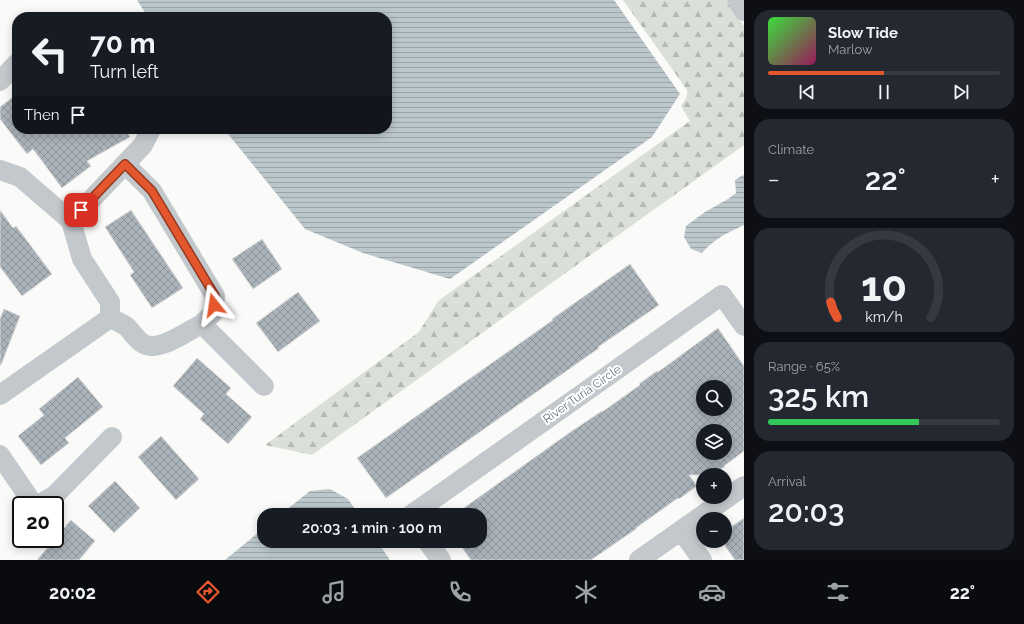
<!DOCTYPE html>
<meta charset="utf-8">
<style>
body{margin:0;font-family:Raleway,sans-serif;background:#242831;color:#f1f3f6;height:100vh;display:flex;flex-direction:column;font-size:15px;white-space:nowrap}
*{box-sizing:border-box;margin:0}
p{font-size:13px;color:#9ea1a6}
.icon{flex:none;width:22px;height:22px;fill:none;stroke:currentColor;stroke-width:2;stroke-linecap:round;stroke-linejoin:round}
.map{position:relative;flex:1;overflow:hidden}
.details{display:flex;flex-direction:column;gap:10px;padding:10px;background:#0d0f14;width:280px}
.details>*{flex:none}
.top-card{position:absolute;left:12px;top:12px;width:380px;height:122px;border-radius:16px;box-shadow:0 2px 10px #0003;background:#171b24;color:#f1f3f6;overflow:hidden}
.tools{position:absolute;left:696px;top:380px;display:grid;gap:8px}
.tools a{display:grid;place-items:center;width:36px;height:36px;border-radius:50%;background:#171b24;box-shadow:0 2px 10px #0003;font-size:20px}
.speed{position:absolute;left:12px;top:496px;display:flex;gap:8px;font-size:20px;font-weight:700;text-align:center}
.speed>*{display:grid;place-content:center;width:52px;height:52px;border-radius:50%;background:#171b24;box-shadow:0 2px 10px #0003;line-height:1}
.speed .limit{border:2px solid #111;border-radius:6px;background:#fff;color:#111}
.pin{position:absolute;display:grid;place-items:center;width:34px;height:34px;color:#fff;margin:-17px;border-radius:8px;box-shadow:0 2px 6px #0006}
.me{position:absolute;width:44px;margin:-22px;rotate:345deg;stroke-linejoin:round;filter:drop-shadow(0 0 3px #0008)}
.turn{display:flex;align-items:center;gap:14px;height:84px;padding:0 12px;font-size:18px}
.turn .icon{width:52px;height:52px;stroke-width:2.5}
.turn b{display:block;font-size:28px;line-height:34px}
.then{display:flex;align-items:center;height:38px;padding:0 12px;background:#0003;gap:8px;font-size:15px}
.big{font-size:30px;font-weight:600;line-height:1.1}
.details .card{flex:1;display:flex;flex-direction:column;justify-content:center;gap:6px;min-width:0;padding:0 14px;border-radius:16px;background:#242831}
.details .dial{align-items:center;gap:0}
.dial svg{height:104px;overflow:visible;fill:none;stroke:#363941;stroke-width:7;stroke-linecap:round;text-anchor:middle}
.dial text{fill:#f1f3f6;stroke:none}
.song{display:flex;align-items:center;gap:12px}
.cover{width:48px;height:48px;border-radius:6px;background:linear-gradient(135deg,hsl(120 70% 55%),hsl(330 70% 35%))}
.played{height:4px;border-radius:2px;background:linear-gradient(90deg,#e4572e 50%,#363941 50%)}
.keys{display:flex;justify-content:space-around;direction:ltr}
.heat{display:flex;justify-content:space-between;align-items:center;font-size:22px;direction:ltr}
.charge{height:6px;border-radius:3px;background:linear-gradient(90deg,#34c759 65%,#363941 0)}
.trip{position:absolute;left:257px;top:508px;width:230px;height:40px;border-radius:16px;background:#171b24;box-shadow:0 2px 10px #0003;font-weight:600;line-height:40px;text-align:center}
.tabs{display:flex;height:64px;justify-content:space-around;align-items:center;background:#090b0e;color:#9ea1a6}
.tabs .icon{width:28px;height:28px}
.tabs .active{color:#e4572e}
.tabs b{font-size:18px;color:#f1f3f6}
main{display:flex;flex:1;min-height:0}
.map>svg:first-child{display:block}
.forest{fill:url(#forest-firs)}
.water{fill:url(#water-rules)}
.building{fill:url(#building-cross-hatch);stroke:#dcdcda;fill-rule:evenodd}
.lines{fill:none;stroke-linecap:round;stroke-linejoin:round}
.minor{stroke:#c3c8cc;stroke-width:20}
.route-casing{stroke:#94391e;stroke-width:10}
.route{stroke:#e4572e;stroke-width:7}
.labels{text-anchor:middle;dominant-baseline:central;stroke-width:4;stroke-linejoin:round;paint-order:stroke}
.street-label{font-size:12px;fill:#657683;stroke:#fff}
</style>
<main>
<div class="map">
<svg width="744" height="560" viewBox="0 0 744 560">
<defs>
<pattern id="forest-firs" width="22" height="20" patternUnits="userSpaceOnUse"><rect width="22" height="20" fill="#dadfd7"/><path d="M5 1l3.5 6h-7zM16 11l3.5 6h-7z" fill="#b4b9b4"/></pattern>
<pattern id="water-rules" width="6" height="5" patternUnits="userSpaceOnUse"><rect width="6" height="5" fill="#bbc7cb"/><path d="M0 2.5h6" fill="none" stroke="#9ca6aa"/></pattern>
<pattern id="building-cross-hatch" width="8" height="8" patternUnits="userSpaceOnUse"><rect width="8" height="8" fill="#aab3b9"/><path d="M0 0l8 8M0 8l8-8" fill="none" stroke="#8e969c"/></pattern>
</defs>
<rect width="100%" height="100%" fill="#fafaf8"/>
<path class="forest" d="M623 0H726L744 26V145L312 455 265 445 419 332 438 301 690 121 681 106C684 101 688 97 687 90Z"/>
<path class="water" d="M137 0H614L680 94 652 137 450 279 363 253 305 229 224 129H387V17H148Z
M743 175 744 176V225C727 233 715 238 702 253L691 249 684 237 686 226 705 212 728 199 736 193 735 180Z
M330 489 348 499 359 515H280L310 491Z
M264 528V541H377L390 560H225Z"/>
<path class="building" d="M17 94V129H125L130 137 87 161 91 166 62 188 33 149 27 154 0 119V107Z
M0 210 13 228 16 226 52 274 22 296 0 267Z
M131 210 183 288 152 308 130 275 134 272 105 227Z
M262 239 282 269 253 289 232 259Z
M630 264 659 305 598 347 599 348 386 498 357 458 553 320 552 319Z
M298 292 320 321 278 352 256 323Z
M4 309 20 316 1 365H0V319Z
M718 328 744 366V451L724 466H725L713 475H689L697 486 679 499 678 498 636 528V529L591 560H471L457 541H480V515H454L569 433 602 411V412L640 385 639 384 657 371 658 372ZM703 387H725V409H703ZM703 431H725V453H703Z
M197 358 231 388 226 394 252 417 228 444 200 419 204 414 173 386Z
M78 377 103 407 65 438 69 443 41 465 18 436 44 415 39 409Z
M161 436 199 479 176 500 138 457Z
M115 481 140 508 114 533 88 506Z
M744 518V560H735L725 546V531Z
M71 520 95 541 79 560H37Z"/>
<g class="lines">
<path class="minor" d="M737 0 744 11
M0 81 17 63
M125 164 152 191 215 296 213 313 202 324
M0 170 20 177 71 221 82 259 110 302V318L0 395
M71 221 143 145 151 129
M110 318C116 321 122 323 127 327 132 332 136 339 142 343 158 354 187 331 202 324L264 386
M0 455 34 505
M39 505 55 495 112 437
M411 515 722 295 744 326
M681 530 702 560
M427 541 441 560
M639 560 744 486"/>
</g>
<g class="lines">
<defs>
<path id="route" d="M81 210 125 164 152 191 215 296 214 305"/>
</defs>
<use href="#route" class="route-casing"/>
<use href="#route" class="route"/>
</g>
<g class="labels">
<g class="street-label">
<text transform="translate(582 394) rotate(-35)">River Turia Circle</text>
</g>
</g>
</svg>
<div class="tools">
<a><svg class="icon" aria-label="search" viewBox="0 0 24 24"><circle cx="10" cy="10" r="6"/><path d="M15 15l6 6"/></svg></a>
<a><svg class="icon" aria-label="layers" viewBox="0 0 24 24"><path d="M12 4l9 5-9 5-9-5zM3 14l9 5 9-5"/></svg></a>
<a>+</a>
<a>−</a>
</div>
<div class="speed"><div class="limit">20</div></div>
<div class="pin" style="left:81px;top:210px;background:#d93025"><svg class="icon" aria-label="arrive" viewBox="0 0 24 24"><path d="M6 21V4h12l-3 4 3 4H6"/></svg></div>
<svg class="me" style="left:214px;top:305px" viewBox="-20 -20 40 40"><path d="M0-17L14 15 0 8-14 15z" fill="#e4572e" stroke="#fff" stroke-width="4"/></svg>
<div class="trip">20:03 · 1 min · 100 m</div>
<div class="top-card">
<div class="turn"><svg class="icon" aria-label="left" viewBox="0 0 24 24"><path d="M17 20v-9H6M10 6l-5 5 5 5"/></svg><div><b>70 m</b>Turn left</div></div>
<div class="then">Then<svg class="icon" aria-label="arrive" viewBox="0 0 24 24"><path d="M6 21V4h12l-3 4 3 4H6"/></svg></div>
</div>
</div>
<section class="details">
<div class="card">
<div class="song"><i class="cover"></i><div><b>Slow Tide</b><p>Marlow</p></div></div>
<div class="played"></div>
<div class="keys"><svg class="icon" aria-label="previous" viewBox="0 0 24 24"><path d="M18 5L8 12l10 7zM5 5v14"/></svg><svg class="icon" aria-label="pause" viewBox="0 0 24 24"><path d="M8 5v14M16 5v14"/></svg><svg class="icon" aria-label="next" viewBox="0 0 24 24"><path d="M6 5l10 7-10 7zM19 5v14"/></svg></div>
</div>
<div class="card"><p>Climate</p>
<div class="heat"><a>−</a><b class="big">22°</b><a>+</a></div>
</div>
<div class="card dial"><svg viewBox="0 0 100 80">
<path d="M14 69A42 42 0 1 1 86 69"/>
<path d="M14 69A42 42 0 0 1 9 57" stroke="#e4572e"/>
<text x="50" y="56" font-size="32" font-weight="700">10</text>
<text x="50" y="72" font-size="11">km/h</text>
</svg></div>
<div class="card"><p>Range · 65%</p><b class="big">325 km</b><div class="charge"></div></div>
<div class="card"><p>Arrival</p><b class="big">20:03</b></div>
</section>
</main>
<nav class="tabs">
<b>20:02</b>
<svg class="icon active" aria-label="directions" viewBox="0 0 24 24"><path d="M12 3l9 9-9 9-9-9zM9 14v-3h6M13 9l2 2-2 2"/></svg>
<svg class="icon" aria-label="music" viewBox="0 0 24 24"><path d="M9 18V5l10-2v13"/><circle cx="6" cy="18" r="3"/><circle cx="16" cy="16" r="3"/></svg>
<svg class="icon" aria-label="phone" viewBox="0 0 24 24"><path d="M5 4h4l2 5-3 2q2 4 5 5l2-3 5 2v4C11 20 4 13 5 4z"/></svg>
<svg class="icon" aria-label="climate" viewBox="0 0 24 24"><path d="M12 3v18M4 7l16 10M4 17L20 7"/></svg>
<svg class="icon" aria-label="car" viewBox="0 0 24 24"><path d="M5 17H2v-5l4-1 3-4h7l3 4 3 1v5h-3M9 17h6M6 11h13"/><circle cx="7" cy="17" r="2"/><circle cx="17" cy="17" r="2"/></svg>
<svg class="icon" aria-label="filters" viewBox="0 0 24 24"><path d="M4 7h16M4 17h16"/><circle cx="9" cy="7" r="2"/><circle cx="15" cy="17" r="2"/></svg>
<b>22°</b>
</nav>
